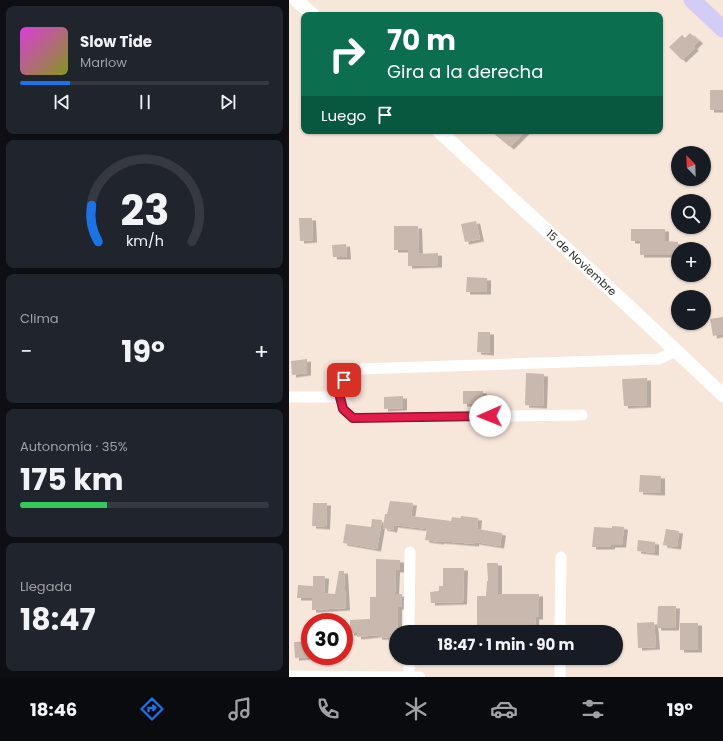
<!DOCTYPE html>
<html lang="es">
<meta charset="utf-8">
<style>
body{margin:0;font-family:Poppins,sans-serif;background:#20242c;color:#f1f3f6;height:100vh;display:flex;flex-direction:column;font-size:15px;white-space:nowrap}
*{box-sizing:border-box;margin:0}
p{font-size:13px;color:#9ea1a6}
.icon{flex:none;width:22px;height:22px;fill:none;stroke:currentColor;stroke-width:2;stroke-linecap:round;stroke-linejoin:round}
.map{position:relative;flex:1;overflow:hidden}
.panel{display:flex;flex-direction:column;gap:6px;padding:6px;background:#0d0f14;width:289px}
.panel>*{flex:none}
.hud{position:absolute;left:12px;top:12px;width:362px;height:122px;border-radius:8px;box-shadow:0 1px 3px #0004;background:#0b6e4f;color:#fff;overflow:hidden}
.needle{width:26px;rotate:337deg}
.fabs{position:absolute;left:382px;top:146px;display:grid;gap:8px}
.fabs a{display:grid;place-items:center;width:40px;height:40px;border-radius:50%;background:#171b24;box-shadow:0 1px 3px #0004;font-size:20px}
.speed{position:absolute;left:12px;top:613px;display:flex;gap:8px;font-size:20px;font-weight:700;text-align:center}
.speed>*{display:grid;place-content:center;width:52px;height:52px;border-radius:50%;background:#171b24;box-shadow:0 1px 3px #0004;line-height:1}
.speed .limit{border:6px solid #d22;background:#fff;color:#111}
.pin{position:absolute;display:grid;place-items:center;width:34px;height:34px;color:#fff;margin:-17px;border-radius:8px;box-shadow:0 2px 6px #0006}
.me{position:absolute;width:44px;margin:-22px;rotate:269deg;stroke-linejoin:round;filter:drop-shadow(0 0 3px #0008)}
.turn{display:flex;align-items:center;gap:14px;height:84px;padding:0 20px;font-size:18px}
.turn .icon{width:52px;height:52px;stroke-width:2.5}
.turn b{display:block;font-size:28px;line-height:34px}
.then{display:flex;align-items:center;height:38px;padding:0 20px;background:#0003;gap:8px;font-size:15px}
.big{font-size:30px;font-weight:700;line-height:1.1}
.panel .widget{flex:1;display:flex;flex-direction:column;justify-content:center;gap:6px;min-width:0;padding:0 14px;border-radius:8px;background:#20242c}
.panel .dial{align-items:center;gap:0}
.dial svg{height:104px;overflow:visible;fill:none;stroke:#363941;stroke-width:7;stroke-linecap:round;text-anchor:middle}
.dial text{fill:#f1f3f6;stroke:none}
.song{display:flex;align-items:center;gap:12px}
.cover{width:48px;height:48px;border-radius:6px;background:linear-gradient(135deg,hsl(300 70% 55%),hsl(70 70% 35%))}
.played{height:4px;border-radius:2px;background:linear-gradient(90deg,#1a73e8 20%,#363941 20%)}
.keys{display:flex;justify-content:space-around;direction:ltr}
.heat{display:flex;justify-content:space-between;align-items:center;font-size:22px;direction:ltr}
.charge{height:6px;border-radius:3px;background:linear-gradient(90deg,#34c759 35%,#363941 0)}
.trip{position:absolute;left:100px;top:625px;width:234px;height:40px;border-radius:20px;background:#171b24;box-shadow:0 1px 3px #0004;font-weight:700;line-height:40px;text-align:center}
.dock{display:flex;height:64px;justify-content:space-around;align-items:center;background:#090b0e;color:#9ea1a6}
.dock .icon{width:28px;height:28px}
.dock .current{color:#1a73e8}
.dock b{font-size:18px;color:#f1f3f6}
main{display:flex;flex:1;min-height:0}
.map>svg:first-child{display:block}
.building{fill:#c9b8ad;filter:url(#shadow)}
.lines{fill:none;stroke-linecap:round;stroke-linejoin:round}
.minor{stroke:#fff;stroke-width:11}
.tertiary{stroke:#fff;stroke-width:14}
.primary{stroke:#d3cdf5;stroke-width:17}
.route-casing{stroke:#92132f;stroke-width:10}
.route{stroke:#e11d48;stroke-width:7}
.labels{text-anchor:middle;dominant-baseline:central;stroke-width:3.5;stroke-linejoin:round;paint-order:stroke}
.street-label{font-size:11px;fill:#312b26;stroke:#fff}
</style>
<main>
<section class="panel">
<div class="widget">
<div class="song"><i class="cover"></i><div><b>Slow Tide</b><p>Marlow</p></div></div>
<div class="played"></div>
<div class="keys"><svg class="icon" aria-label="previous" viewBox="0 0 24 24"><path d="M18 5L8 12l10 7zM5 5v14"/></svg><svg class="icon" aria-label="pause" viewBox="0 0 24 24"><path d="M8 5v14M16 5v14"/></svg><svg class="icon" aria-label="next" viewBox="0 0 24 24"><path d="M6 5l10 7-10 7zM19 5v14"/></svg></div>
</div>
<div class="widget dial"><svg viewBox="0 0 100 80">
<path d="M14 69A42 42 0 1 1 86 69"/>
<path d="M14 69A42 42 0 0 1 9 41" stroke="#1a73e8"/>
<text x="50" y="56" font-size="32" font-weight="700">23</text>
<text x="50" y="72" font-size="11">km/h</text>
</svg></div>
<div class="widget"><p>Clima</p>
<div class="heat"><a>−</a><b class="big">19°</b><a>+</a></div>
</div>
<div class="widget"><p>Autonomía · 35%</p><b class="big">175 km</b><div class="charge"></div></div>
<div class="widget"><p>Llegada</p><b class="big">18:47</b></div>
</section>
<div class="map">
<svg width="434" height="677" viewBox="0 0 434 677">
<defs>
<filter id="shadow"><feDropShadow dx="4" dy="2.5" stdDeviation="0" flood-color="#0004"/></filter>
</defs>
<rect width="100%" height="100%" fill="#f7e6da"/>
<path class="building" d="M401 33 410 41 404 47 406 48 393 60 380 47 393 35 396 38Z
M421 90H434V110H421Z
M226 131H237L221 147 203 132 218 133Z
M10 218H23L24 240 11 241Z
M187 221 191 239 176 242 172 224Z
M105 226H129L130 254 149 253V265L119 266V250H105Z
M342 229H376V241L389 242V255H351V241H342Z
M57 244 58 257H44L43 245Z
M178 277 198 278V292H177Z
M434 317V334L424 336 421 319Z
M189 332H201V353L188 352Z
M18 359V373L3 375 2 361Z
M237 373 255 374 254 406 236 405Z
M358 378V405L335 406 333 379Z
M174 391H194V404H174Z
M114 396V408L95 409V397Z
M351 475 372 476V493L350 492Z
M101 501 124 503 122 516 162 521 163 517 172 518V516L189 518 188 529 213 533 211 546 186 542V544L151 541V542L136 540 138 529 105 525 104 530 94 528 96 514H98Z
M24 503H38L37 527 23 526Z
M83 519 93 520 88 549 54 543 57 524 82 527Z
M323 526 335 527 333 545H322V547H303L305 527 323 528Z
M377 529 390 531 388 547 374 545Z
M349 540 366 542V553L348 551Z
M87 559 111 560V570H107L106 594H113V607H109V632H107V638L89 637V635L68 637V633H61V620L81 619V597H87Z
M198 563H209V594H250V617H246L247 632H188V596H197L198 581H199Z
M154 568H175L174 602 142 603 141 592 150 591V586H154Z
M50 571H55L57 608 23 610V598H8L9 585 24 586V576H36L35 593 46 594Z
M369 606H387L386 628H368Z
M365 622 367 647 349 648 348 623Z
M391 623H409V650H391Z
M21 641V657L6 658 5 642Z"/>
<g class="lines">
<path class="minor" d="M0 397H51
M293 415 64 418 54 409 51 397 55 381 71 369 370 359 387 351
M120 632 121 552
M271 632 272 557
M0 676 131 677
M120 677V658
M271 677V658"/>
<g class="tertiary">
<path d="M7 0 24 15"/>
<path id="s1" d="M150 131 334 301 434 395"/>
</g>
<path class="primary" d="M403 0 434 29"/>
</g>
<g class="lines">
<defs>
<path id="route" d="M55 380 51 397 54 409 64 418 201 416"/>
</defs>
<use href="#route" class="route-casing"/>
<use href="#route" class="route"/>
</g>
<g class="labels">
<g class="street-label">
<text stroke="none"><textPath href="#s1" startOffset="194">15 de Noviembre</textPath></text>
</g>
</g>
</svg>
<div class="fabs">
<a><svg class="needle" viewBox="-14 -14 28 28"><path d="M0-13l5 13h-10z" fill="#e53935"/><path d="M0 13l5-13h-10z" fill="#9ea1a6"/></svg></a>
<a><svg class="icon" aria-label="search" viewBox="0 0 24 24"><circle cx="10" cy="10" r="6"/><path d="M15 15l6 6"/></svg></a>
<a>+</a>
<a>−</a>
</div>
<div class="speed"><div class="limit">30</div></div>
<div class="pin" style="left:55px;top:380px;background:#d93025"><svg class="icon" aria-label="arrive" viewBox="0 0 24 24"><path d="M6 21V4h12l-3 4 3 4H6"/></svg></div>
<svg class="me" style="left:201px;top:416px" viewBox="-20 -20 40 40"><circle r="19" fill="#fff"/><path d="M0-13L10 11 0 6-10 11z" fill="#e11d48"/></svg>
<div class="trip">18:47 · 1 min · 90 m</div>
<div class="hud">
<div class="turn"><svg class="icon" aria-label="right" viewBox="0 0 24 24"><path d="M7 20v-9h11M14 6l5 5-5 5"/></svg><div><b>70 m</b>Gira a la derecha</div></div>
<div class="then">Luego<svg class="icon" aria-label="arrive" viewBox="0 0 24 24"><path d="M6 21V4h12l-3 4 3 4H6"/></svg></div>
</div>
</div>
</main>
<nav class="dock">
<b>18:46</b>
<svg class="icon current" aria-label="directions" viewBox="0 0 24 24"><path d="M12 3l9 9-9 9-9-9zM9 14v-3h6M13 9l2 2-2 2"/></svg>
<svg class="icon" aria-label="music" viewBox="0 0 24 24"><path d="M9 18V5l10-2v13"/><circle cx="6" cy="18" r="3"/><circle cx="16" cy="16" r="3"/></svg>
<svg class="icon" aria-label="phone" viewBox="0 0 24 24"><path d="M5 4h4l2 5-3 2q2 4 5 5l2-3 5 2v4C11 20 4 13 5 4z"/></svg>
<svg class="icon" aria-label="climate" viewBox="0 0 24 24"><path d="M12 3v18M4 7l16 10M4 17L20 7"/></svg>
<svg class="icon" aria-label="car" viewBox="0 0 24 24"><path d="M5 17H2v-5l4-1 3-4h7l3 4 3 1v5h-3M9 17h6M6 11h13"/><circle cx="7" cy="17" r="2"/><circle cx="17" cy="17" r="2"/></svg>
<svg class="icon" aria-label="filters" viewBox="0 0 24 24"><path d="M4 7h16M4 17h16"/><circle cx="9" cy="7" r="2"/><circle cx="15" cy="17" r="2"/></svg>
<b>19°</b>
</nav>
